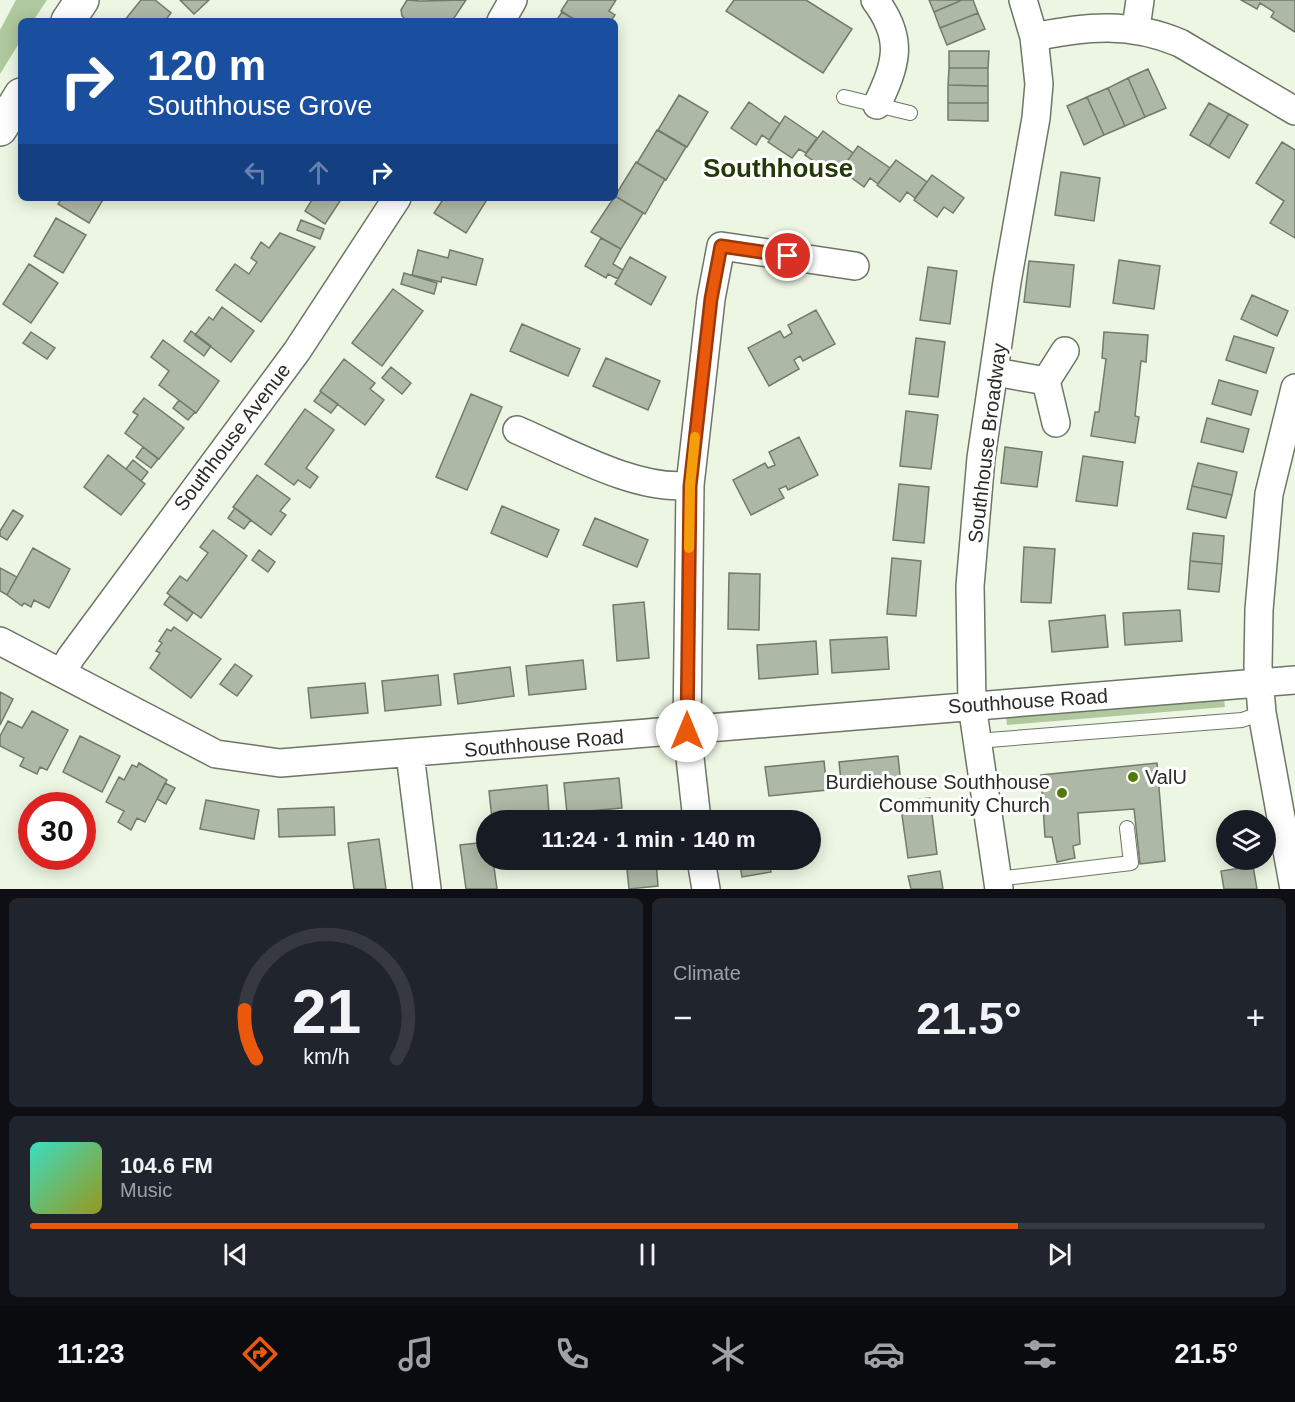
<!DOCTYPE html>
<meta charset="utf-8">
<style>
body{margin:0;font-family:Helvetica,sans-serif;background:#20242c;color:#f1f3f6;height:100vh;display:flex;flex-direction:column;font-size:22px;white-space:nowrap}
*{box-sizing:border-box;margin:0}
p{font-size:20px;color:#9ea1a6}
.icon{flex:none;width:33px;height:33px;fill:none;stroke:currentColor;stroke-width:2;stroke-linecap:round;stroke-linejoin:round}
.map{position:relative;height:889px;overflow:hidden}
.drawer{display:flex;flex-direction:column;gap:9px;padding:9px;background:#0d0f14;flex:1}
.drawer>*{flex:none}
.guide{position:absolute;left:18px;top:18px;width:600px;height:183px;border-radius:9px;box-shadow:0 3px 15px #0003;background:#1a4fa0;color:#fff;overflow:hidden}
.tools{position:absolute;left:1216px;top:810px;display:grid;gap:12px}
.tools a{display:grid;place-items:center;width:60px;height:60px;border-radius:50%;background:#171b24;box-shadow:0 3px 15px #0003;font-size:30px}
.speed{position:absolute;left:18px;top:792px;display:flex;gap:12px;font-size:30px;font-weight:700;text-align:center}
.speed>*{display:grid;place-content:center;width:78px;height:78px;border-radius:50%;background:#171b24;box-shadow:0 3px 15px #0003;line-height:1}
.speed .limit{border:9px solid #d22;background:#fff;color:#111}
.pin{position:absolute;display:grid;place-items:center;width:51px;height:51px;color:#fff;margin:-26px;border:3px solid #fff;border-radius:50%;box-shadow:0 2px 6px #0007}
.me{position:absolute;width:66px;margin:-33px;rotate:0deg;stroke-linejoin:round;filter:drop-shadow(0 0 4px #0008)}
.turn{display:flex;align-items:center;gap:21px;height:126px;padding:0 30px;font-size:27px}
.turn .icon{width:78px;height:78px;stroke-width:2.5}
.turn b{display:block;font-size:42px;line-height:51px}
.lanes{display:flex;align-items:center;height:57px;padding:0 30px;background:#0003;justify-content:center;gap:30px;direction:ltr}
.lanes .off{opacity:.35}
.big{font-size:45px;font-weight:700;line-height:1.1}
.drawer .card{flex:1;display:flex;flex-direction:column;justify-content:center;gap:9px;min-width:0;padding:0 21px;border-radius:9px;background:#20242c}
.drawer .dial{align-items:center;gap:0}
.dial svg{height:156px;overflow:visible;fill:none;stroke:#363941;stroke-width:7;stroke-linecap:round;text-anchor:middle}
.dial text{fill:#f1f3f6;stroke:none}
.song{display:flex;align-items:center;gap:18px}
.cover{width:72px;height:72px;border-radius:9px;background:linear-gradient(135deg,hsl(170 70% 55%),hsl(60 70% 35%))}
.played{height:6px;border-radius:3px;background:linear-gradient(90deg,#ea580c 80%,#363941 80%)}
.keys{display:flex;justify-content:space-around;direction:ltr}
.heat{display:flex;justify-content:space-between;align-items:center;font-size:33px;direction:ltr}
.drawer .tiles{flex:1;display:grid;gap:9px;grid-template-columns:1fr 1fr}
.card:last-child{grid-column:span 2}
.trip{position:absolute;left:476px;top:810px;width:345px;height:60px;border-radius:30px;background:#171b24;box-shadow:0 3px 15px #0003;font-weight:700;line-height:60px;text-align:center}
.tabs{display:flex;height:96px;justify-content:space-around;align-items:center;background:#090b0e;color:#9ea1a6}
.tabs .icon{width:42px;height:42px}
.tabs .current{color:#ea580c}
.tabs b{font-size:27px;color:#f1f3f6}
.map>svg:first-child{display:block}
.green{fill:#b0c89d}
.building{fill:#aeb8a7;stroke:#727b6b;stroke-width:1.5}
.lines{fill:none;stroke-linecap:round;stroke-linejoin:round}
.service-casing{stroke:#6d7666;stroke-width:16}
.minor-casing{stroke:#6d7666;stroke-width:30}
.secondary-casing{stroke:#6d7666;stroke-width:36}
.service{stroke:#fff;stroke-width:14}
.minor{stroke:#fff;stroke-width:27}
.secondary{stroke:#fff;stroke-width:33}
.route-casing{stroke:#983908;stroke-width:15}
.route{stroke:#ea580c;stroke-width:10}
.slow{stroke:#f59e0b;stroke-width:10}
.poi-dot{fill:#4d7d07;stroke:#fff;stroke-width:2}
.labels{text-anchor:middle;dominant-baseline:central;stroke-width:6;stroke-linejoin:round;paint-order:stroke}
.street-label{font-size:20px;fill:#292d26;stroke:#fff}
.poi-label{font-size:20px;fill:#292d26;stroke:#fff;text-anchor:start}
.district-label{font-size:26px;font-weight:bold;fill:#233a06;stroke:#fff}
</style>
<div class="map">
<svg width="1295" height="889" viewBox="0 0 1295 889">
<rect width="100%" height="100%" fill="#ecf6e3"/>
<path class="green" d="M16 0H47L33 21H21V40L0 74V30Z
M1224 698 1225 707 1007 725 1006 717Z"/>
<path class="building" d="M141 0H155L171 13 165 21H124Z
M180 0H209L194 14Z
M407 0 420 1 466 0 452 21H407L402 16 401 10Z
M568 0H616L609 11 615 15 611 21H577L561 11Z
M734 0H806L852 29 823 73 726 11Z
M929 0H962L934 12Z
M962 0H973L978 13 940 28 934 12Z
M1241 0H1295V32L1271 17 1274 12 1260 3 1257 9Z
M562 12 577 21H556Z
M978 13 985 29 947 45 940 28Z
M949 51H989L988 68H949Z
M949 68H988V86L948 85Z
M1148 69 1166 108 1145 117 1128 78Z
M1128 78 1145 117 1125 126 1108 88Z
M948 85 988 86V103H948Z
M1108 88 1125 126 1104 135 1087 97Z
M679 95 708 112 687 147 658 130Z
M1087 97 1104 135 1084 145 1067 106Z
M749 102 780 124 769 140 762 135 756 145 731 128Z
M948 103H988V121L948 120Z
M1209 103 1229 114 1209 146 1190 135Z
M1229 114 1248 125 1229 158 1209 146Z
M785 116 817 138 806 153 799 149 792 158 768 142Z
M657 130 686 147 666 180 637 163Z
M823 131 853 153 842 169 833 163 828 171 805 155Z
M1282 142 1295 150V238L1270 223 1284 201 1256 183Z
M858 146 890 168 878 184 870 178 864 187 841 170Z
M896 160 927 182 915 198 907 192 900 202 877 185Z
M636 162 665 179 645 214 615 196Z
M1061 172 1100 178 1094 221 1055 215Z
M932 175 964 198 953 213 944 207 937 217 914 200Z
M615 196 643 213 621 249 591 232Z
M62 198H104L89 223 58 204Z
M309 198H342L325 224 305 211 312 200Z
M444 198H488L466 233 434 213Z
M56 218 86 235 63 273 34 256Z
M301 220 324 229 320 239 297 230Z
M280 233 315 247 261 322 216 290 235 264 249 274 257 262 251 258 261 242 269 248Z
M601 238 621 249 613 264 623 270 618 279 608 274 606 278 585 266Z
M418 250 448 258 450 250 483 259 476 285 442 277 441 282 412 275Z
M630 257 666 277 651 305 615 284Z
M1119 260 1160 266 1154 309 1113 303Z
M1029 261 1074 265 1070 307 1024 302Z
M29 264 58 283 31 323 3 304Z
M928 267 957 271 950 324 920 320Z
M404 273 437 283 434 294 401 284Z
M393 289 423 311 382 366 352 343Z
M1252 295 1288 311 1277 336 1241 319Z
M222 307 254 331 231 362 195 335 209 317 213 320Z
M816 310 835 344 803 361 800 356 794 360 799 369 769 386 748 348 780 331 784 338 792 333 788 325Z
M522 324 580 349 568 376 510 351Z
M191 331 211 346 204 356 184 341Z
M31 332 55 348 47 359 23 343Z
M1104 332 1148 335 1146 362 1141 361 1135 416 1139 417 1135 443 1091 436 1095 412H1099L1106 359 1102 358Z
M1234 336 1274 348 1266 373 1226 360Z
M916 338 945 342 938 397 909 394Z
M163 340 219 381 196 413 159 385 169 371 151 357Z
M606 358 660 381 648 410 593 386Z
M344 359 375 383 370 389 384 400 365 425 320 391Z
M391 367 411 383 402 394 382 378Z
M1219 380 1258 391 1251 415 1212 404Z
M321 392 338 404 331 413 314 401Z
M471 394 502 407 467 490 436 477Z
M144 398 184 428 159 459 125 433 138 415 133 412Z
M179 400 195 412 188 420 173 408Z
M305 409 334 430 306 468 318 477 310 488 298 480 294 485 265 464Z
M906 411 938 415 931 469 900 466Z
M1207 418 1249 429 1243 452 1201 442Z
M799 437 818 475 788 490 786 486 779 489 784 498 751 515 733 480 765 463 768 468 775 465 769 452Z
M143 447 158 459 151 468 136 457Z
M1005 447 1042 452 1037 487 1001 483Z
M108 455 145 484 121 515 84 487Z
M1083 456 1123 462 1117 506 1076 501Z
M133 460 148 472 141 481 126 469Z
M1198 463 1237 472 1232 495 1192 486Z
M257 475 290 499 280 511 286 515 271 535 233 507Z
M899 484 929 487 924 543 893 540Z
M1192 486 1232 495 1226 518 1187 509Z
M502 506 559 530 547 557 491 533Z
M235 508 251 520 244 529 228 518Z
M13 510 23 516 7 540 0 536V531Z
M595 518 648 540 637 567 583 545Z
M213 530 247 556 201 618 167 593 180 576 187 581 208 553 200 547Z
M1193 533 1224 536 1222 564 1190 561Z
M1024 547 1055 549 1051 603 1021 602Z
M33 548 70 569 49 608 34 600 31 607 24 603 22 606 7 595Z
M259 550 275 562 268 572 252 560Z
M892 558 921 561 916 616 887 614Z
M1190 561 1222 564 1219 592 1188 589Z
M0 568 17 577 7 595 0 591Z
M729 573 760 574 759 630 728 629Z
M170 596 193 613 187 621 164 604Z
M644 602 649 658 617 661 613 605Z
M1180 610 1182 641 1125 645 1123 613Z
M1105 615 1108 647 1052 652 1049 621Z
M174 627 221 659 191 698 150 668 160 653 156 651 162 643 159 641 167 629 171 631Z
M887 637 889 669 832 673 830 640Z
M816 641 818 674 759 679 757 645Z
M583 660 586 689 529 695 526 666Z
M235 664 252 676 237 696 220 684Z
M510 667 514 696 458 704 454 674Z
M438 675 441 705 385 711 382 681Z
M365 683 368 713 311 718 308 688Z
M0 692 13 699 0 725Z
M32 711 68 730 47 770 40 767 37 774 20 766 24 758 0 746V736L8 721 22 728Z
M80 736 120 756 102 792 63 772Z
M898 756 901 785 842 790 839 762Z
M824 761 827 790 769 796 765 767Z
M139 763 167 780 145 822 137 818 131 830 118 822 124 811 106 802 119 777 124 780 132 765 137 767Z
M1157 763 1165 861 1140 864 1134 809 1078 813 1080 844 1073 846 1075 858 1057 862 1052 837H1045L1041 775Z
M619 778 622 808 567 813 564 783Z
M165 783 175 788 166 804 157 799Z
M547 785 549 813 492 819 489 791Z
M930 798 937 854 908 858 900 801Z
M206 800 259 810 254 839 200 829Z
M334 807 335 835 279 837 278 809Z
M379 839 386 889H354L348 843Z
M486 842V860H493L497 889H466L460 845Z
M626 860H656L658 886 629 889Z
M739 860H769L771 872 742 877Z
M1253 866 1257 889H1224L1221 871Z
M940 871 943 889H911L908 876Z"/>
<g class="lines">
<defs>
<path id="service" d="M844 97 910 113
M976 741 1242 720 1262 713
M997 879 1131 863 1127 828"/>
<path id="minor" d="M875 0C905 40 896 64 877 105
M501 21 513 0
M1136 28 1140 0
M1034 37C1087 26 1130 22 1180 43L1295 111
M995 372 1046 381 1065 351
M1046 381 1056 423
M517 430C566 451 638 492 690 485
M0 641 216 754 280 763 1295 680
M62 672 71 657 297 351 397 198
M410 754 427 889
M697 820 687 731 690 485 711 299 721 246 855 266
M701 860 706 889
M999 889 972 705 970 586 981 458 1007 282 1036 118 1039 84 1034 37 1023 0
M1294 889 1262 713 1258 666 1259 610 1269 494 1295 388"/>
<path id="secondary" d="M68 21 82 0
M0 129 21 95"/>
</defs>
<use href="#service" class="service-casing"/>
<use href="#minor" class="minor-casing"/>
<use href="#secondary" class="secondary-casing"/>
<use href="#service" class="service"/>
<use href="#minor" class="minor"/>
<use href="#secondary" class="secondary"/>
</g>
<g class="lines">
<defs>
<path id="route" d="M687 731 690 486 711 299 721 246 788 256"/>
</defs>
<use href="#route" class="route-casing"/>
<use href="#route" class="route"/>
<path class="slow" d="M689 548 690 486 695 437"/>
</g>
<g class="poi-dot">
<circle cx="1133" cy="777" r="6"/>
<circle cx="1062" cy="793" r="6"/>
</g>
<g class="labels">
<g class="street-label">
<text transform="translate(232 437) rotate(-53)">Southhouse Avenue</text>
<text transform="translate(987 443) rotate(-83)">Southhouse Broadway</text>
<text transform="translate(1028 701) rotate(-4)">Southhouse Road</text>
<text transform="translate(544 743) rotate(-5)">Southhouse Road</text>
</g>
<g class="poi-label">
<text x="1145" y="777">ValU</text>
<text x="1050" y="782" text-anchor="end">Burdiehouse Southhouse<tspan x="1050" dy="23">Community Church</tspan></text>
</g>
<g class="district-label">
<text x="778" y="168">Southhouse</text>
</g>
</g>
</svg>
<div class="tools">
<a><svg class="icon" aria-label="layers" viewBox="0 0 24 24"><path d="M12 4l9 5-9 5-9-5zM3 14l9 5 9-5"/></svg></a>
</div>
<div class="speed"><div class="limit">30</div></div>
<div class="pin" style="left:788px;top:256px;background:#d93025"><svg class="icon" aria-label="arrive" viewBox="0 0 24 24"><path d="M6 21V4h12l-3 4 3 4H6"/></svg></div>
<svg class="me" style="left:687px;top:731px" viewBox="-20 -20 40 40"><circle r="19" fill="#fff"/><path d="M0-13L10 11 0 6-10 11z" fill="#ea580c"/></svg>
<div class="trip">11:24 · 1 min · 140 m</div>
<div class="guide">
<div class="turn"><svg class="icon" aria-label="right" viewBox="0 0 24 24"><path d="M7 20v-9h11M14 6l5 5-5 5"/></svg><div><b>120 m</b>Southhouse Grove</div></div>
<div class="lanes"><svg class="icon off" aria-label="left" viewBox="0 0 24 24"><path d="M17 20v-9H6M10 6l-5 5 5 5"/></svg><svg class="icon off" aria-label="ahead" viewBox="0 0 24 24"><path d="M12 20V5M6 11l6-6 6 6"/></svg><svg class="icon" aria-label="right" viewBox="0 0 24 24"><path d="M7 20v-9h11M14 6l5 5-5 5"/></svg></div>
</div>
</div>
<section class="drawer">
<div class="tiles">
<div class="card dial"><svg viewBox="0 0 100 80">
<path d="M14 69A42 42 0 1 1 86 69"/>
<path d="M14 69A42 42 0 0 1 8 44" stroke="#ea580c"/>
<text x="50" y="56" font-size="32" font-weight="700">21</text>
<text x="50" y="72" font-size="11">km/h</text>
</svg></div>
<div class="card"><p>Climate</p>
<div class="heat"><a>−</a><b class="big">21.5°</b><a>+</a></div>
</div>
<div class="card">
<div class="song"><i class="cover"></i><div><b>104.6 FM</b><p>Music</p></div></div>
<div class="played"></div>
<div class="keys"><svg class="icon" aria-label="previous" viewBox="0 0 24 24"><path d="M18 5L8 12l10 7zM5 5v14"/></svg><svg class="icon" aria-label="pause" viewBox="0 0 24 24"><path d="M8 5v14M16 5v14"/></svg><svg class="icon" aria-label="next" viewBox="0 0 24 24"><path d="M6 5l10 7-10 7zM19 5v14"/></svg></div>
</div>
</div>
</section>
<nav class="tabs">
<b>11:23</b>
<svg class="icon current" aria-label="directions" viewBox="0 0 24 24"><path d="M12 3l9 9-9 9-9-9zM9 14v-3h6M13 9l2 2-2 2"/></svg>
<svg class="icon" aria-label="music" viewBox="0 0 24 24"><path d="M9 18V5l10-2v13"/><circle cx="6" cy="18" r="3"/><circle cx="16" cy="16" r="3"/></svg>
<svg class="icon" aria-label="phone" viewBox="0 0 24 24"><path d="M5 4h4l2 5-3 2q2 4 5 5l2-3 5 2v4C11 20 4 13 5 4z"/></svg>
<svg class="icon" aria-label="climate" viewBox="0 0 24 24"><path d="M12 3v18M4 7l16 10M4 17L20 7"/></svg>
<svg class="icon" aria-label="car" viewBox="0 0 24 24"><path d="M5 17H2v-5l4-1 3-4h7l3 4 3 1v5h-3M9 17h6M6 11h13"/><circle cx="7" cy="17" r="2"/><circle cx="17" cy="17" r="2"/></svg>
<svg class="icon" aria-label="filters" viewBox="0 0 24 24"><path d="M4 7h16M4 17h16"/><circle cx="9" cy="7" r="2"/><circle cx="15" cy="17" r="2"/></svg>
<b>21.5°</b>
</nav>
